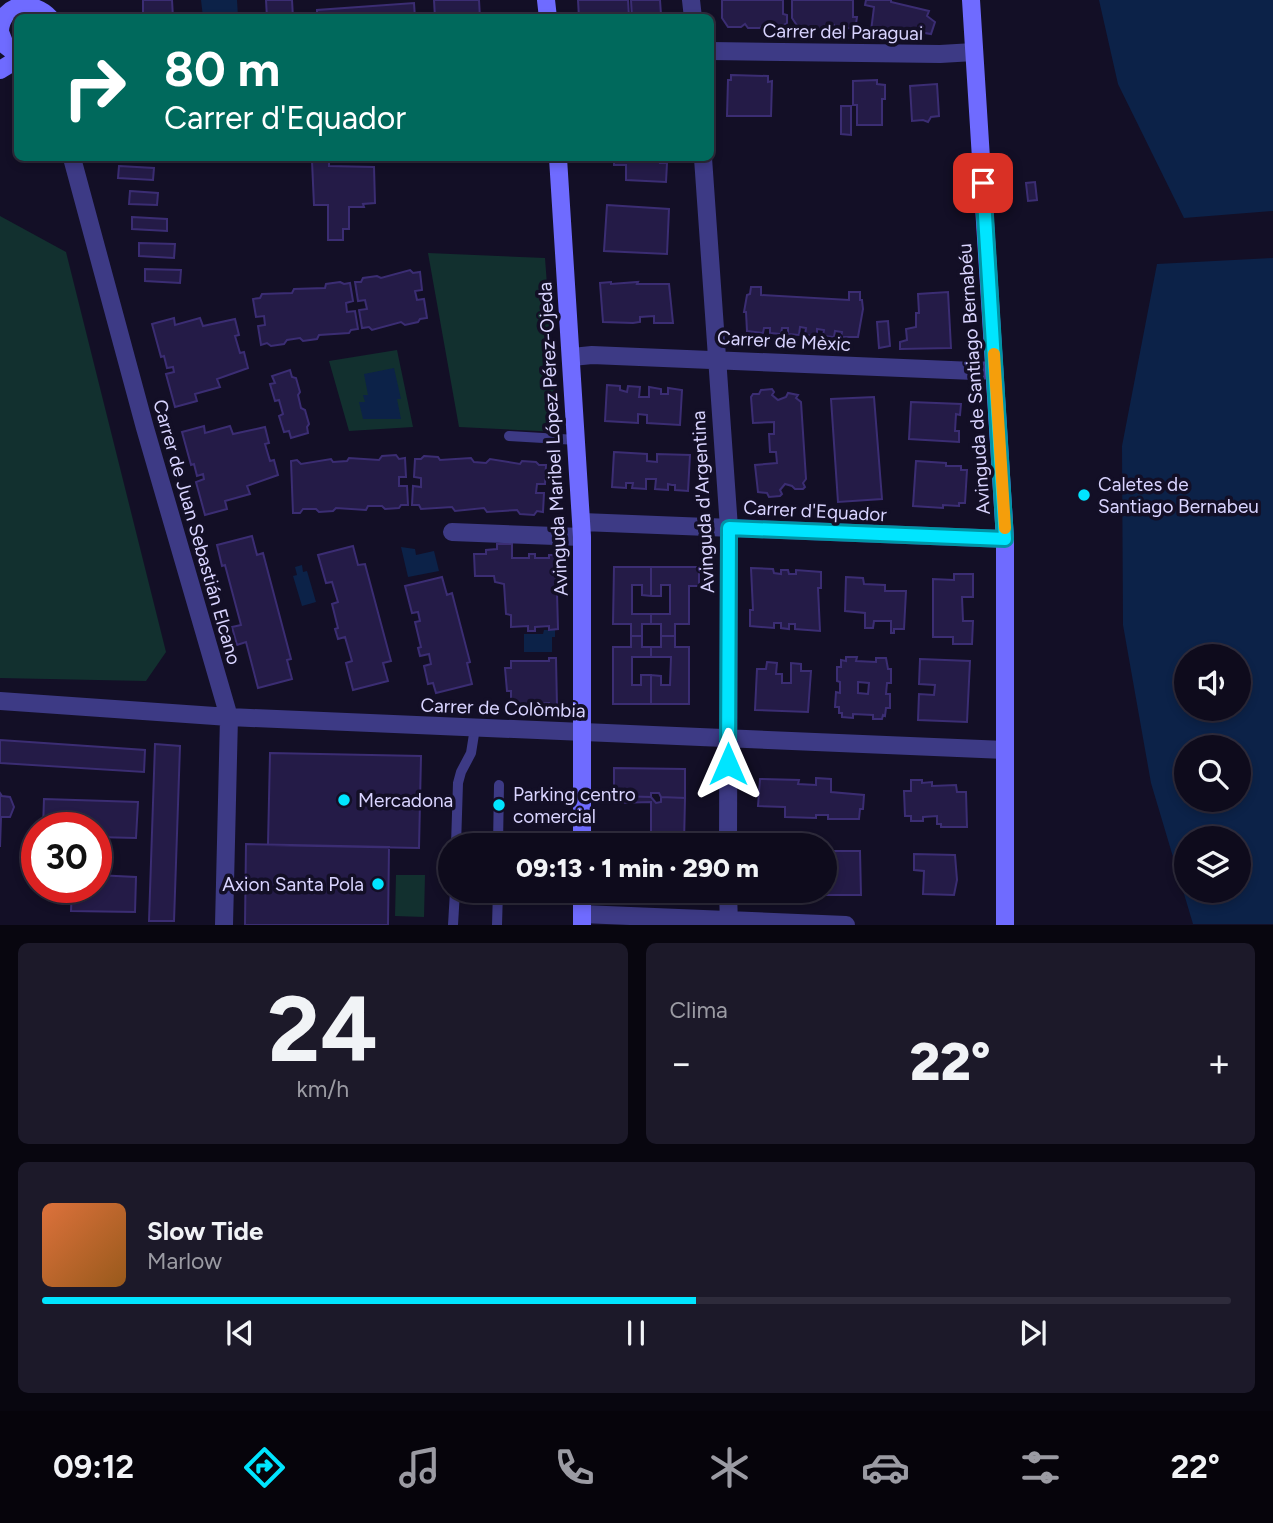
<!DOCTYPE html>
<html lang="es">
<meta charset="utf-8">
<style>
body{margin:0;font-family:Figtree,sans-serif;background:#1c1929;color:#f1f3f6;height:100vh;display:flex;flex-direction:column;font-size:26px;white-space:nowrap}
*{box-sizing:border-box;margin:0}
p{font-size:23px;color:#9b9ba3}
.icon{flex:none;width:38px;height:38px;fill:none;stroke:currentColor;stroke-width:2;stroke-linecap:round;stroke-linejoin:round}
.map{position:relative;height:925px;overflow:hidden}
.drawer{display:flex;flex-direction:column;gap:18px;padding:18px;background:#08060f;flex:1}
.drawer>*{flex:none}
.top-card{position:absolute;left:14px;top:14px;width:700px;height:147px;border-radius:10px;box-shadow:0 4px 10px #0003,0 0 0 2px #2e2b3b;background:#00695c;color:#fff;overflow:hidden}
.controls{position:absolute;left:1174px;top:644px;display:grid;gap:14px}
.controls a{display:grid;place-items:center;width:77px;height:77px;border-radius:50%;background:#0e0b1c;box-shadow:0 4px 10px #0003,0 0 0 2px #2e2b3b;font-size:35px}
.speed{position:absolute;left:21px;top:812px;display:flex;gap:14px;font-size:35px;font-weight:700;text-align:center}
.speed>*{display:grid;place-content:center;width:91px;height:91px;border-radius:50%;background:#0e0b1c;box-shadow:0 4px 10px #0003,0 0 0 2px #2e2b3b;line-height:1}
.speed .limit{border:10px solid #d22;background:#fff;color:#111}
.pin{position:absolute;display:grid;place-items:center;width:60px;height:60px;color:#fff;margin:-30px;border-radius:14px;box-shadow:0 4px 10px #0006}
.me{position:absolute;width:77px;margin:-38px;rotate:0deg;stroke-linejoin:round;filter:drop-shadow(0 0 5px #0008)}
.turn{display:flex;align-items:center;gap:24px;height:147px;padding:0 35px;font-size:32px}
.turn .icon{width:91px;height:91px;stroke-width:2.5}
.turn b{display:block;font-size:49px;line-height:60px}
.big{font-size:52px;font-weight:800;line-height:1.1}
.drawer .tile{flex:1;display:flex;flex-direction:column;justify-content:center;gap:10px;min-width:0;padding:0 24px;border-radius:10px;background:#1c1929}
.drawer .dial{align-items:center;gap:0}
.dial b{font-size:91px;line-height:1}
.song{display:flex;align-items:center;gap:21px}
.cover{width:84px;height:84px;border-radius:10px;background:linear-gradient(135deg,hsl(20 70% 55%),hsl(30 70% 35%))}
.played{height:7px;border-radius:4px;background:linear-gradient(90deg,#00e5ff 55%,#2e2b3b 55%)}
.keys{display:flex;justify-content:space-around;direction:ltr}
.heat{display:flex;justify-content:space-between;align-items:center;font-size:38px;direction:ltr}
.drawer .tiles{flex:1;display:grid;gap:18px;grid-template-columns:1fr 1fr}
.tile:last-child{grid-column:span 2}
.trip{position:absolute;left:438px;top:833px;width:399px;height:70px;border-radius:35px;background:#0e0b1c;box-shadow:0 4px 10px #0003,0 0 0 2px #2e2b3b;font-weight:800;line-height:70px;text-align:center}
.tab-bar{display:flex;height:112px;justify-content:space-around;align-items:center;background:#06040b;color:#9b9ba3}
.tab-bar .icon{width:49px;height:49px}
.tab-bar .on{color:#00e5ff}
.tab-bar b{font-size:32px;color:#f1f3f6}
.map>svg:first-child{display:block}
.green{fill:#12302f}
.water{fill:#0c2248;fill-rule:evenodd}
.building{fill:#241b47;stroke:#3b2d73;stroke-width:2;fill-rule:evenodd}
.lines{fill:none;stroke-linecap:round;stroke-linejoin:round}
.lane{stroke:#3d3a85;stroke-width:10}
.street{stroke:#3d3a85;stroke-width:18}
.secondary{stroke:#6f6bff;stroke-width:18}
.route-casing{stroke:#0095a6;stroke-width:18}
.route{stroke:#00e5ff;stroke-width:12}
.slow{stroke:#f59e0b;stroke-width:12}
.poi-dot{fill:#00e5ff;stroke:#130f26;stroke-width:2.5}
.labels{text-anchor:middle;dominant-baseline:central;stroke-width:7;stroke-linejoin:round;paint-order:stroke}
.street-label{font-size:19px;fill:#d9d4ff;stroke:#130f26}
.poi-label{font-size:19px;fill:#d9d4ff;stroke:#130f26;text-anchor:start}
</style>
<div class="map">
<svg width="1273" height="925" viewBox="0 0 1273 925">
<rect width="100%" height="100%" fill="#130f26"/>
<path class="green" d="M0 216 66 252 166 652 146 681 0 678Z
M428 253 545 258 558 432 459 427Z
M397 350 413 427 349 431 329 361Z
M396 875H425L424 917 395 916Z"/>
<path class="water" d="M201 0H237L238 17H203Z
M1099 0H1273V211L1184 218 1118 84Z
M1273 258V924H1193L1151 783 1123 625 1122 446 1157 264ZM1239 656V709H1186V656ZM1239 747V800H1186V747ZM1239 838V891H1186V838Z
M394 368 401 399H397L401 419H363L359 402H365L363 395H368L364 374Z
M401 547 415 549 416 555 434 551 439 571 408 577Z
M302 565 303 572 307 571 316 602 302 606 293 576 297 575 295 567Z
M544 630H555V637H552V652H524V634H543Z"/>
<path class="building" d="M143 0H172L173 18H143Z
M266 0H292L293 18H267Z
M434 0H479L480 18H435Z
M578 0H628L629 17 579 18Z
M631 0H660L661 15H657V18H632Z
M722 0H783V14L787 15V23L780 27H767L764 24 760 28H748L745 24 741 27H728L722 18Z
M792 0H853V17H857L856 24 850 28 837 29 834 25 831 28 817 29 815 26 798 27 792 18Z
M866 0H891V2L929 11 927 16 935 22 931 34 913 31V33L879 29V32L871 31 874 7 865 5Z
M414 3 415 18H317V10Z
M731 75 768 76V82L772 81 771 116H727L728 80H731Z
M877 80V84L885 85V99H882V125H857V105H853V81Z
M937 84 939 116 931 117 928 122 923 120 912 121 910 86Z
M841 106H851V135L841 134Z
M603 158H667H661L660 163H667L666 182 626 180V165H614V159Z
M312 161H329V166L374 167 375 203 363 204 364 207H349V229H343V240H328V205H314Z
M119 166 154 168 153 180 118 178Z
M1035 182 1037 200 1028 201 1026 183Z
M130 191 158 193 157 205 129 204Z
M607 205 669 209 667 254 604 251Z
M132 217 167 219V231L132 229Z
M139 243 175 244 174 258 139 256Z
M145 269 181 270 180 283 145 281Z
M410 270 413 273 420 272 422 290 415 291 417 300 424 299 427 318 420 319 418 322 405 325 401 322 372 330 369 327 362 328 359 310 367 309 365 300 358 301 355 282H361L363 278 377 276 381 278Z
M340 282 344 284 350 283 353 301 346 303 347 312 355 311 358 329 351 330 349 333 319 335 317 339 303 341 300 338 287 340 284 344 271 346 267 343 261 345 258 326 265 325 264 316 256 317 253 299 260 298 262 294 292 293 294 289 325 288 326 284Z
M611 282V284L638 282 637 284H669L673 323H654V316L640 317V322L633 323 603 322 600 283Z
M751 287H761V295L849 300V292H860V300H862L863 309 858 337H841L842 332 835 331 834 337 823 336 824 330 817 329V336L805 335 806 328 800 327 799 335 788 334V328H782L781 334 770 333V328H764L763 333 747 331 746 312H744L747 295 750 294Z
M948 292 951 348 900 349V342L907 340 906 329 916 327V313H919L918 294Z
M174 318 175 325 200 318 203 326 235 319 239 335 235 336 240 353 244 352 248 368 217 379 220 387 195 394 197 401 175 407 166 374 174 372 173 367 167 368 164 356 161 357 152 324Z
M888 321 890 346 879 348 877 322Z
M290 370 292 377 296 378 300 392 298 395 301 408 305 410 309 424 307 427 308 433 291 438 289 431 284 432 279 416 283 414 279 400 275 401 270 384 275 383 272 376Z
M607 385 620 386V390L627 392 628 386 640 387 639 397H649V387L661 389V394H668V388L682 390 680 425 647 423V415L638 414V423L605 421Z
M772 389 774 392 772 395 778 400 786 397 788 393 798 395 796 398 801 402 806 479 803 483 805 487 803 489H795L792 486 785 484 780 490 782 494 780 496 769 497 767 493 758 492 755 465 777 463 776 452H770L769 434H774V422L753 423 751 397 753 394H759L761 390Z
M874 397 882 499 838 502 831 399Z
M911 402 961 404 960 415 956 414 955 431H959V442L909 439Z
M204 426 205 433 230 426 233 434 265 427 269 443 265 444 270 461 274 460 278 475 247 486 250 494 225 501 227 509 205 515 196 482 204 479 203 474 197 476 194 464 191 465 182 432Z
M614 452 647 454V461L657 462V454L690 455 688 491 675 490V485H672L668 484V490L655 489 656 479H646V489L632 488 633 483H626V488L612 487Z
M396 455 399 459 405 458 406 477H399V486H407L408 505H401L399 508 385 509 382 506H368L366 510 336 508 333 511 319 512 316 509H303L300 513H293L291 461 297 460 301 464 331 459 333 462 347 461 349 458 379 460 382 456Z
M424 456 438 457 440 460 471 458 474 462 486 463 490 459 520 464 522 461 536 462 539 465H546L545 484H537L536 493H544L543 512 537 511 534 515 520 514 517 510 487 512 484 508 455 511 452 507 421 509 419 505H412L413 486 421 487V478L414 477 415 459H421Z
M916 461 946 463V466H961V470H967L965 503H959V506L943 505V508L913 506Z
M252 536 257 555 263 553 291 659 287 660 292 679 258 688 246 642 237 645 232 627 241 625 225 565 222 566 217 545Z
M497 544H512V558H529V554H535V558H549V555H556L558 629 549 630V626L535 627V631H528V626L511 627V615L506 614 504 584 495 582 494 576H475L474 554H486V550L497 549Z
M353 546 358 565 365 564 391 661 383 663 388 681 353 690 346 663 352 661 345 637 338 639 335 629 338 628 332 604 338 602 332 582 326 583 318 555Z
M614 567H651V596L642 595V585H632V614H651V624H642V636H631V624H613Z
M651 567H699V586H689V624H675V636H661V624H651V614H670V585H661V596H651Z
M751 568 773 569 774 573 781 574V570H788L789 574H796V570L821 572V588H818L820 631 795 629V624H789V629L781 628V623H774V628L750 626V610H753Z
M954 574H973V597H962L963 621H973L972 644H953V637H933V579L954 580Z
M442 577 447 595 452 593 470 662 467 663 472 684 436 693 433 683 428 684 424 666 431 664 429 654 420 656 418 648 421 647 415 622 420 621 418 612 412 613 405 586Z
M846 577 863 578 864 584 885 585V591H906L904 629H894V633H891V621H874L873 628H865V613L845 611Z
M631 636H642V647H651V657H632V685H641V675H651V704H613V647H631Z
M661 636H675V647H689V704H651V675L661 676V685H670L671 657H651V647H661Z
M846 657H857L856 661 876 662V658H886L888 669H891V683H887L886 694H890V708H886L885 716 883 715 882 719H873V715L853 714V718L842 717V713H839V707H835L836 692 840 693V682L837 681V667H841V660L846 661ZM858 682 869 683 868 694 858 693Z
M549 658H556L557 707H549V703L534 704 535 708H528V704H511V691H507L505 668H511V661H549Z
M920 659 970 661 967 722 918 720 919 694 934 695 935 685 919 684Z
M767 662 777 663 776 674H782V683H791V663L801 664V671H811L808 712 755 710 757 669H766Z
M0 740 145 750 144 772 0 763Z
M155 744 180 746 174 921H149Z
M270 753 421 756 419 848 268 845Z
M614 768 685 769V798L661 797 659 793H651V797L614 796Z
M816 778 831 779V792L864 795 863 809H860L859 819H828V815H816V818L785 817V807L758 806 760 779 799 780 798 784 816 785Z
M911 780H922V783L932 782V786L956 785 957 792H966L967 827H941V824H937V816L923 817V821H911V816H905L904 791H911Z
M0 793 2 796 10 797 14 807 10 817H1L0 847Z
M614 796 651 797 656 803 661 802V797L685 798 684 843H651V802L615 803Z
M44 799 138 802 136 838 96 837V828H43Z
M246 844 389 847 388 925H245Z
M824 851H860L861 895H810V891H824Z
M914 854 955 855 957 880 954 895 923 894 924 871 914 870Z
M96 875 136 877 135 912 71 911 72 887H96Z"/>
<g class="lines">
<path class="lane" d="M509 436 577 440
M456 845 458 783 461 772 471 753 475 728
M498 845 499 785
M453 925 455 891
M497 925 498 891"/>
<path class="street" d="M691 0 693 18
M710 51 940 54 974 52
M72 158 145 428 229 717 224 925
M703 158 729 528 728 845
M572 357 592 355 974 371 994 370
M582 522 1005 539
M452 532 582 537
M0 701 229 717 1005 750
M728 891 729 925
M582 914 846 925"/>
<path class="secondary" d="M546 0 548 18
M971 0 1005 539V925
M0 30C3 2 34 0 50 18
M0 32 5 45 18 55
M0 70 18 59
M558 158 582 537V845
M582 891V925"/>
</g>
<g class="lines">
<defs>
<path id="route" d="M728 764 729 528 1005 539 983 183"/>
</defs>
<use href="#route" class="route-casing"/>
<use href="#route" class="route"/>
<path class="slow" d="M994 354 1005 528"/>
</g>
<g class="poi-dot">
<circle cx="1084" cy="495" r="7"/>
<circle cx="344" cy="800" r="7"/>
<circle cx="499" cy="805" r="7"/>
<circle cx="378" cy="884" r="7"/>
</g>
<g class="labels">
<g class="street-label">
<text transform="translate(843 32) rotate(1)">Carrer del Paraguai</text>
<text transform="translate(784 341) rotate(3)">Carrer de Mèxic</text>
<text transform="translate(974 379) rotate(-94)">Avinguda de Santiago Bernabéu</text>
<text transform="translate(553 439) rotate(-93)">Avinguda Maribel López Pérez-Ojeda</text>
<text transform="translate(703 502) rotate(-93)">Avinguda d'Argentina</text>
<text transform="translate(815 511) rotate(3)">Carrer d'Equador</text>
<text transform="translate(197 532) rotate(74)">Carrer de Juan Sebastián Elcano</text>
<text transform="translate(503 708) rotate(2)">Carrer de Colòmbia</text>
</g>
<g class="poi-label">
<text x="1098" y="484">Caletes de<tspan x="1098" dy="22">Santiago Bernabeu</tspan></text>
<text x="513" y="794">Parking centro<tspan x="513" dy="22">comercial</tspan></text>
<text x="358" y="800">Mercadona</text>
<text x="364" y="884" text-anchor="end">Axion Santa Pola</text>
</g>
</g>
</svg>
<div class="controls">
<a><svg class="icon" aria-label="sound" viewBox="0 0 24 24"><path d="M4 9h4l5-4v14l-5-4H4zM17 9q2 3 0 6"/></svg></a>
<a><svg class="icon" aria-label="search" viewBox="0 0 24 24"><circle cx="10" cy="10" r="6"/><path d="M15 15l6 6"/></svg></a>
<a><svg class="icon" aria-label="layers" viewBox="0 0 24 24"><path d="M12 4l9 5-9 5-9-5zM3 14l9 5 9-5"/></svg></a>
</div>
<div class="speed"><div class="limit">30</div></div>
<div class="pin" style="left:983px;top:183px;background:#d93025"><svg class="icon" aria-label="arrive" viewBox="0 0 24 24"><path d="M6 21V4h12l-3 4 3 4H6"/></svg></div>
<svg class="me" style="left:728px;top:764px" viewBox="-20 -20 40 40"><path d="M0-17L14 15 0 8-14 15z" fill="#00e5ff" stroke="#fff" stroke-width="4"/></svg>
<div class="trip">09:13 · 1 min · 290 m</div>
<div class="top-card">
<div class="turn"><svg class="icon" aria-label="right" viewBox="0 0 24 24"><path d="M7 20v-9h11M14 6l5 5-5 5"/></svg><div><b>80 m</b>Carrer d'Equador</div></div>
</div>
</div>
<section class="drawer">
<div class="tiles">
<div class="tile dial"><b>24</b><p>km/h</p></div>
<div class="tile"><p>Clima</p>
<div class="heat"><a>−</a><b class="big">22°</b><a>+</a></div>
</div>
<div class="tile">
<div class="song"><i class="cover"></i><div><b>Slow Tide</b><p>Marlow</p></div></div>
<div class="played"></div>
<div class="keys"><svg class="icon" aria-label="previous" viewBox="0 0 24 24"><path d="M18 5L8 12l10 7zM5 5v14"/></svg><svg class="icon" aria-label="pause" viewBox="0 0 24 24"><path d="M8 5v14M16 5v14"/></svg><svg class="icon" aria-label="next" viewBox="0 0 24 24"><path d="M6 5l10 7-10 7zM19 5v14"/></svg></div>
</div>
</div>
</section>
<nav class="tab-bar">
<b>09:12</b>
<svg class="icon on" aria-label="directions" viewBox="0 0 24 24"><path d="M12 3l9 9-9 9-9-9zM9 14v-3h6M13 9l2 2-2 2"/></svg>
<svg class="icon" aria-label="music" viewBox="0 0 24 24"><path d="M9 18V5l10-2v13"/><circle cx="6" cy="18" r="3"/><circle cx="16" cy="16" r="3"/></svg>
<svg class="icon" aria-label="phone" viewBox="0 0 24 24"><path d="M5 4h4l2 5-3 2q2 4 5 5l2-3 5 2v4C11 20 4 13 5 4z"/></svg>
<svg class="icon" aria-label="climate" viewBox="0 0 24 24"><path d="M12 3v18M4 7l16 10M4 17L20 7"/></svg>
<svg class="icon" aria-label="car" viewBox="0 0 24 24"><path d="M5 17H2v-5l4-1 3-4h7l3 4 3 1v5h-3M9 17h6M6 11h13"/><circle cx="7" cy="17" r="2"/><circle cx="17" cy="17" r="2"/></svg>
<svg class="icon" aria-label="filters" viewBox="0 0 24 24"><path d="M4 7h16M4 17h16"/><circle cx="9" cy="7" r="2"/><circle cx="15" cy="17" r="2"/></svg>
<b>22°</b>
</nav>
